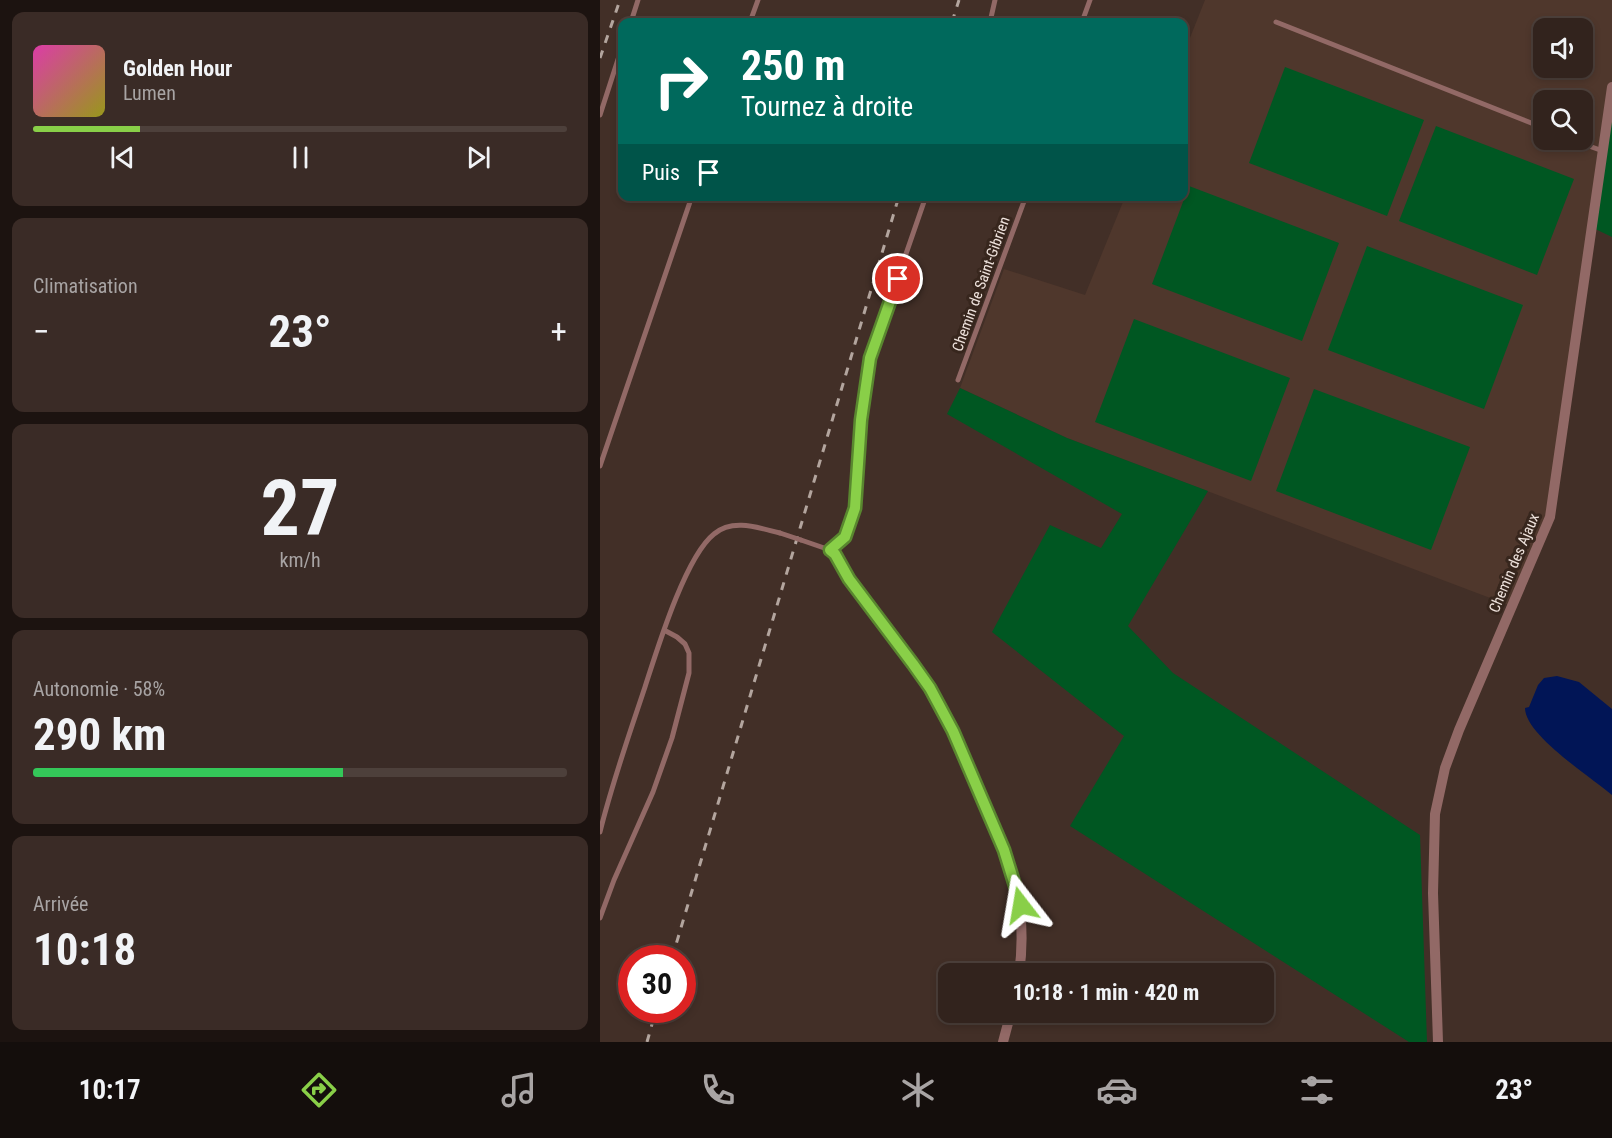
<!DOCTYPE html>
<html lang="fr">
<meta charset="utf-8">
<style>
body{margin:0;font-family:"Roboto Condensed",sans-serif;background:#3a2b26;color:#f1f3f6;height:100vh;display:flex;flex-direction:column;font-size:22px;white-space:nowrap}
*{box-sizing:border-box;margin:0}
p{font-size:20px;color:#a8a4a4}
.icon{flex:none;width:33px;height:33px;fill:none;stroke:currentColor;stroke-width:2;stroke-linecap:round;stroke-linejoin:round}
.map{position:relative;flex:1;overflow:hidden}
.details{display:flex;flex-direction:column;gap:12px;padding:12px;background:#1c1310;width:600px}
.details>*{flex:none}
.banner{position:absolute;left:18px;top:18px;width:570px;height:183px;border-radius:12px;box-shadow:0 3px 9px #0003,0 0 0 2px #4d403b;background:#00695c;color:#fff;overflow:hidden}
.controls{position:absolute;left:933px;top:18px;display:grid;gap:12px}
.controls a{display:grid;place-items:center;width:60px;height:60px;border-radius:12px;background:#32231d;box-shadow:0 3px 9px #0003,0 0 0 2px #4d403b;font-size:30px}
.speed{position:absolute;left:18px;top:945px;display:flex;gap:12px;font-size:30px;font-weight:700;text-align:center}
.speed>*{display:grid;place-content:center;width:78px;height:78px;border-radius:50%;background:#32231d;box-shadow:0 3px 9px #0003,0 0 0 2px #4d403b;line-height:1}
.speed .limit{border:9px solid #d22;background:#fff;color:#111}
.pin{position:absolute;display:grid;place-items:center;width:51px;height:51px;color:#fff;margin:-26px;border:3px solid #fff;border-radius:50%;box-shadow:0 2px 6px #0007}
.me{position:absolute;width:66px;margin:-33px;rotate:346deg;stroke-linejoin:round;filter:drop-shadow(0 0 4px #0008)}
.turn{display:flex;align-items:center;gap:21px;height:126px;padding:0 24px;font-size:27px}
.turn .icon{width:78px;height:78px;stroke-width:2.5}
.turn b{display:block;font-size:42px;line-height:51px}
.then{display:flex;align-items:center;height:57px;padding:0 24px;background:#0003;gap:12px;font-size:22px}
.big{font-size:45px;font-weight:700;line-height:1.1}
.details .widget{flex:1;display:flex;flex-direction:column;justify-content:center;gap:9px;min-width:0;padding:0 21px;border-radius:12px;background:#3a2b26}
.details .dial{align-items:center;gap:0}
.dial b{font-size:78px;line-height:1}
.song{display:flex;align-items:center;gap:18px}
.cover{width:72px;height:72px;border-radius:9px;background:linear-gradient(135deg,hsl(320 70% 55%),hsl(60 70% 35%))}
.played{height:6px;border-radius:3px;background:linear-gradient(90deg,#89cf48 20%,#4d403b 20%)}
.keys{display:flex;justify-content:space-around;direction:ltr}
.heat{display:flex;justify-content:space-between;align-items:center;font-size:33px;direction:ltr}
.charge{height:9px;border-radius:4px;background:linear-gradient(90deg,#34c759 58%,#4d403b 0)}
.trip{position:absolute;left:338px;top:963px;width:336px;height:60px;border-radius:12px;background:#32231d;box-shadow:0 3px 9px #0003,0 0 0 2px #4d403b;font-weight:700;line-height:60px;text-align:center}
.tabs{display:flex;height:96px;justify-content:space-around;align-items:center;background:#140e0c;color:#a8a4a4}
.tabs .icon{width:42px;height:42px}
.tabs .current{color:#89cf48}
.tabs b{font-size:27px;color:#f1f3f6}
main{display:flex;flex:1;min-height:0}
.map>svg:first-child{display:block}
.built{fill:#4f372c;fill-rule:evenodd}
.green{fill:#005722}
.water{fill:#011556}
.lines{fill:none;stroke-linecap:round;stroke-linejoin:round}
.lane{stroke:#926966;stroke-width:5}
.street{stroke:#926966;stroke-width:10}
.rail{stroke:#b3a59e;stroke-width:3;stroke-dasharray:8 8;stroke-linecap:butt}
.lane-bridge{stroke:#926966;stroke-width:5}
.route-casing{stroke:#59872f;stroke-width:15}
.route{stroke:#89cf48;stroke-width:10}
.labels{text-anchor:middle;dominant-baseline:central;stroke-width:6;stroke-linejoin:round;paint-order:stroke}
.street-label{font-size:15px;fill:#eee2dc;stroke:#37261d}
</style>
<main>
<section class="details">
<div class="widget">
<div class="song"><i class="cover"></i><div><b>Golden Hour</b><p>Lumen</p></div></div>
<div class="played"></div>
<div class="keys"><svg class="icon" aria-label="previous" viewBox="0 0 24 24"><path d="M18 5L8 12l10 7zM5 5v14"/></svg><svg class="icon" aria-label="pause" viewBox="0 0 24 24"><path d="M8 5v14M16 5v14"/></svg><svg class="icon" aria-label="next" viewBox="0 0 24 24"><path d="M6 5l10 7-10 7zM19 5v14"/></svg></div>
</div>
<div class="widget"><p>Climatisation</p>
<div class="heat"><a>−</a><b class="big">23°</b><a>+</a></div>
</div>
<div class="widget dial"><b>27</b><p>km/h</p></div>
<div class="widget"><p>Autonomie · 58%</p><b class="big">290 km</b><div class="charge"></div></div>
<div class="widget"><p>Arrivée</p><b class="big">10:18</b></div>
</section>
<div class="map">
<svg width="1012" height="1042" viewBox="0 0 1012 1042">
<rect width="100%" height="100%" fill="#422f27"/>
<path class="built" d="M605 0H1012V87L951 500 914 607 467 438 360 388 404 269 485 295 525 197 584 196V53ZM944 28H982V68H944ZM944 100H982V140H944Z"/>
<path class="green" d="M685 67 824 120 787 216 649 163Z
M1012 87V237L991 227Z
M836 126 974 179 937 275 799 221Z
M589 186 739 243 702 341 552 284Z
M767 246 923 305 884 409 728 350Z
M534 319 690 378 651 481 495 422Z
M360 388 467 438 608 491 528 626 573 673 820 835 827 1042H809L470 826 524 736 392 632 450 525 501 548 522 514 347 414Z
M714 389 870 447 831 550 676 491Z"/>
<path class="water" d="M957 676 979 682 1012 709V795C991 777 925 735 925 708L929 707 938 685 944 678Z"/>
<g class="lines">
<path class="lane" d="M31 22 38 0
M150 22 158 0
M390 22 395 0
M482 22 490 0
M676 22 944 128
M0 115 22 47
M972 140 1003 151
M358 380 426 196
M0 466 92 196
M201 540 230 550 245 537 255 508 261 420 270 358 326 196
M230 550 235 554 249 579 263 598
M0 832C12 783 29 735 45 687 57 650 85 557 114 534 133 518 159 528 180 533
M0 918 14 880 53 792 72 738 89 673V653L85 644 77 637 64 630"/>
<path class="street" d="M263 598C285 627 309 655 328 686 351 722 367 763 383 802 410 864 429 903 419 974
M403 1042 411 1012
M838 1042 833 893 835 814 845 768 859 730 950 517 1012 87"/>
<path class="rail" d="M352 22 359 0
M0 58 20 0
M72 958 299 196
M47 1042 56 1010"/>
<path class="lane-bridge" d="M180 533 201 540"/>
</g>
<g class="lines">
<defs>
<path id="route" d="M298 279 270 358 261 420 255 508 245 537 230 550 235 554 249 579 313 664 330 688 353 731 404 850 421 905"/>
</defs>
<use href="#route" class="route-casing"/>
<use href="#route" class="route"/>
</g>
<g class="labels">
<g class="street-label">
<text transform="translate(381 284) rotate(-70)">Chemin de Saint-Gibrien</text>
<text transform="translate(914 563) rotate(-67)">Chemin des Ajaux</text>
</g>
</g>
</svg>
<div class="controls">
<a><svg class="icon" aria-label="sound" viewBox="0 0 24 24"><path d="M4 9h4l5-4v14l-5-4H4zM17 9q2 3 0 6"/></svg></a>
<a><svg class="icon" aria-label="search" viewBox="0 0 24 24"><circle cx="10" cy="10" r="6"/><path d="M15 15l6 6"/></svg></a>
</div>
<div class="speed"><div class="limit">30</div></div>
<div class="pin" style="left:298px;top:279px;background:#d93025"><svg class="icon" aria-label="arrive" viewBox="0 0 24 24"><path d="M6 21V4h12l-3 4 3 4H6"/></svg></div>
<svg class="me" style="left:421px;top:905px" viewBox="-20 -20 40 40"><path d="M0-17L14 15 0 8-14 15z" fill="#89cf48" stroke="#fff" stroke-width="4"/></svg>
<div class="trip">10:18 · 1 min · 420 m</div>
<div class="banner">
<div class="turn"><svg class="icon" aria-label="right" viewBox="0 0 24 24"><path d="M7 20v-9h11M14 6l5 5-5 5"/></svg><div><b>250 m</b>Tournez à droite</div></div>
<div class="then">Puis<svg class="icon" aria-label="arrive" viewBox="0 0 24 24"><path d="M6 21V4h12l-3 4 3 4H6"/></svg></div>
</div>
</div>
</main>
<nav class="tabs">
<b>10:17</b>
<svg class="icon current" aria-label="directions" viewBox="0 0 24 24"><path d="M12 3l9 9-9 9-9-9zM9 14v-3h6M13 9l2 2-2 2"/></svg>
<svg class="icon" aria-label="music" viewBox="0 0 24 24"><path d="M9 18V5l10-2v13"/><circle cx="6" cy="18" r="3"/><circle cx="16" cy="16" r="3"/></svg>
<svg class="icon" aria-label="phone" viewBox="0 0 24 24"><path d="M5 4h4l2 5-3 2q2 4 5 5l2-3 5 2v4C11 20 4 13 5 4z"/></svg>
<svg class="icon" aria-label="climate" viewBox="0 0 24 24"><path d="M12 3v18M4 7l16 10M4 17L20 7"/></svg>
<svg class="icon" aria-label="car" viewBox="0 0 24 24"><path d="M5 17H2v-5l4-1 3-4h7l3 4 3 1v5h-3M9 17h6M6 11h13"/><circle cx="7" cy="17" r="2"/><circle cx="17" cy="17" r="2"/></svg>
<svg class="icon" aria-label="filters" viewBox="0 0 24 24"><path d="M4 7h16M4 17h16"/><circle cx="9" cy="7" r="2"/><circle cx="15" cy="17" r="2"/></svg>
<b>23°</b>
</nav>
